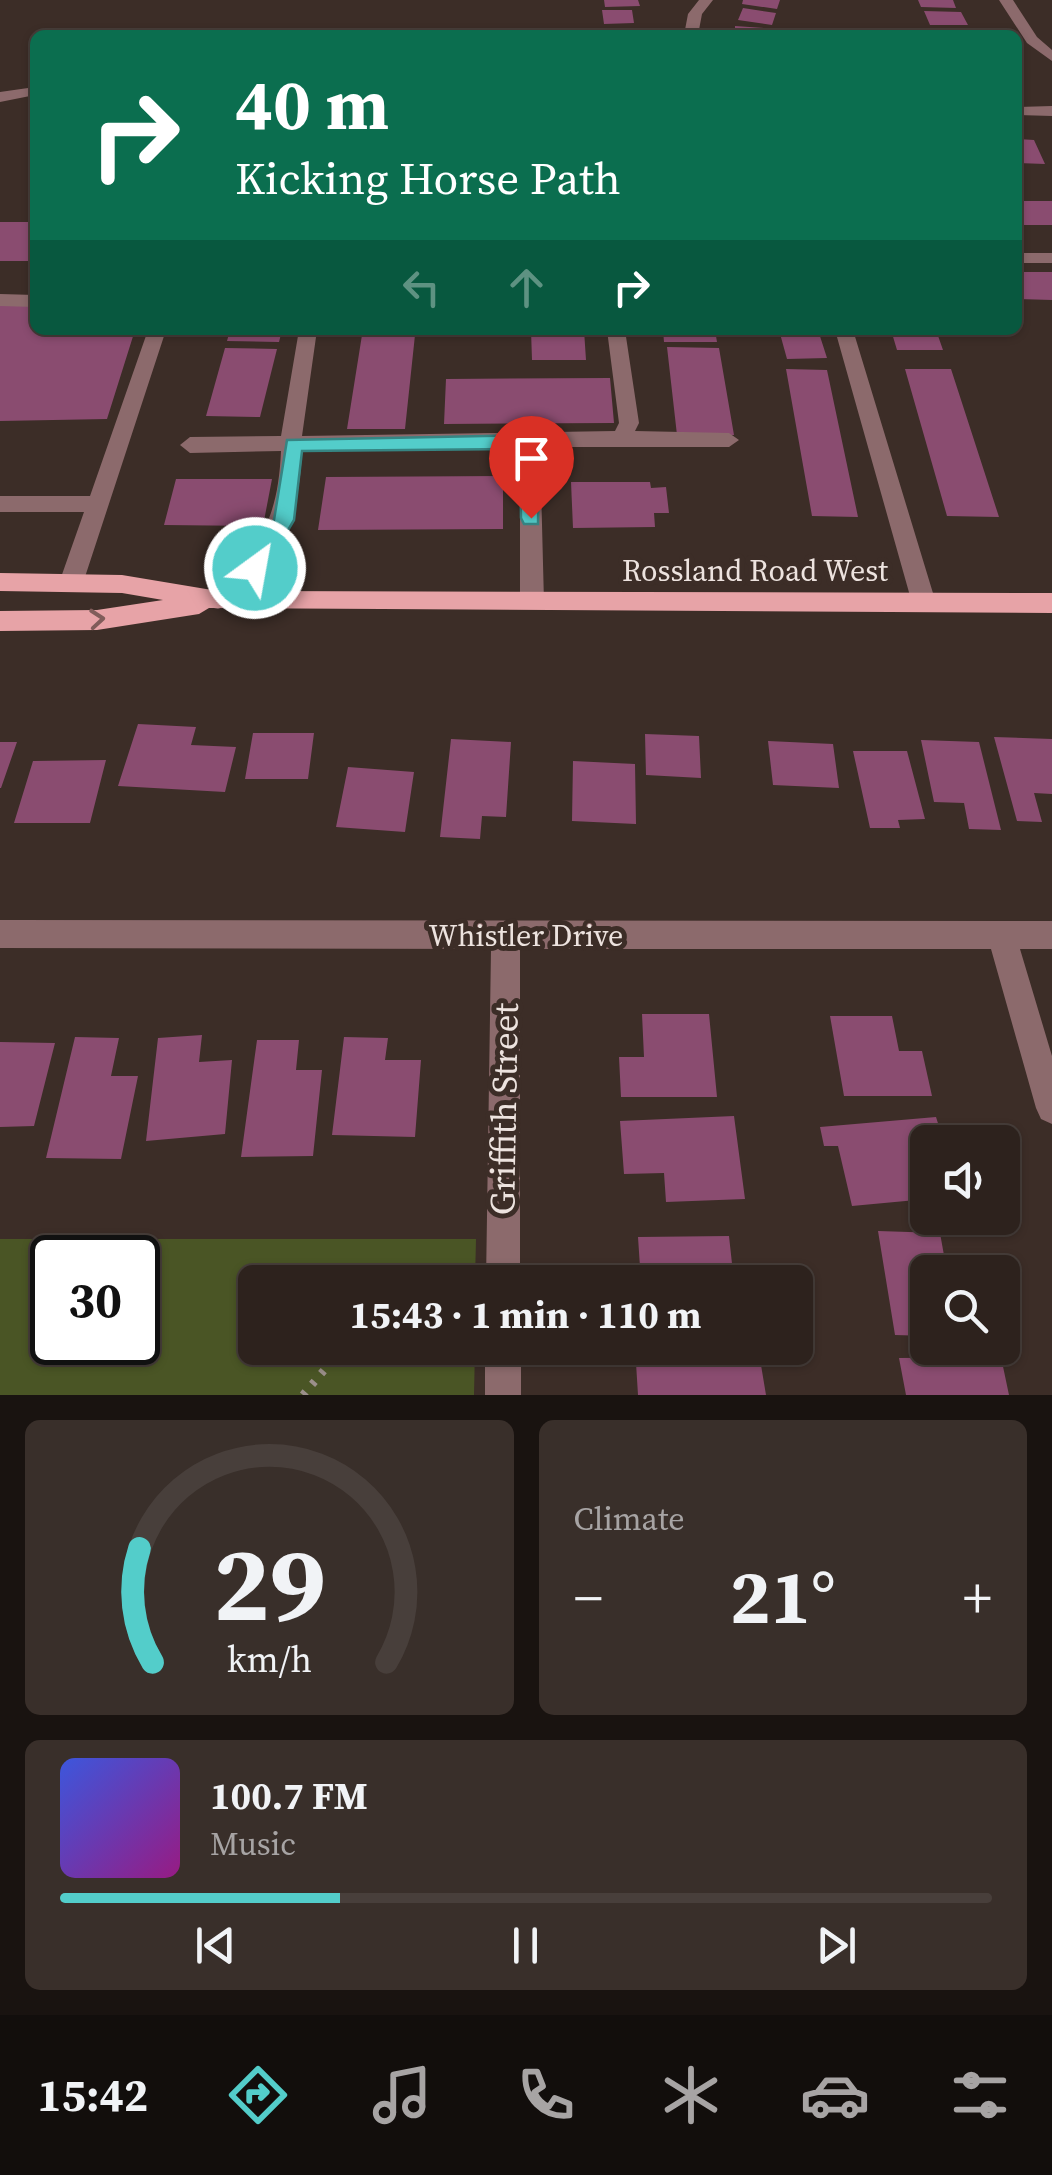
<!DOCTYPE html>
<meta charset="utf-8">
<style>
body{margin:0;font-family:"Source Serif 4",serif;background:#392f2a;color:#f1f3f6;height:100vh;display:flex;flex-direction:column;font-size:38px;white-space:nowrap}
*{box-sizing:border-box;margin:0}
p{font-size:32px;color:#a7a4a4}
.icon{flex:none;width:55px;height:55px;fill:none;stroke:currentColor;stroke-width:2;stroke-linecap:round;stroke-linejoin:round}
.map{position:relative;height:1395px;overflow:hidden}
.panel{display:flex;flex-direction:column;gap:25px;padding:25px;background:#191310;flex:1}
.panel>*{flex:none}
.hud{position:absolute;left:30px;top:30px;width:992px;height:305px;border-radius:15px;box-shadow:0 2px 8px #0004,0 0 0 2px #483f3b;background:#0b6e4f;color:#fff;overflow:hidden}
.tools{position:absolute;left:910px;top:1125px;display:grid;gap:20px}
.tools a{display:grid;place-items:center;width:110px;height:110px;border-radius:15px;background:#2d221d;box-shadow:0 2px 8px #0004,0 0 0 2px #483f3b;font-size:50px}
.speed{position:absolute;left:30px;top:1235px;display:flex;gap:20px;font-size:50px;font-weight:700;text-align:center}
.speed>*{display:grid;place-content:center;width:130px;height:130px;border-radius:50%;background:#2d221d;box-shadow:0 2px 8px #0004,0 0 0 2px #483f3b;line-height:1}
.speed .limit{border:5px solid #111;border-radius:15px;background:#fff;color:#111}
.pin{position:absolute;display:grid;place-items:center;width:85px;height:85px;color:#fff;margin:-102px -42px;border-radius:50% 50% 50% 0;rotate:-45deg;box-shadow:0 0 10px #0007}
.pin .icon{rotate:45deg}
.me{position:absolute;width:110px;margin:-55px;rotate:32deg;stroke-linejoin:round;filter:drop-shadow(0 0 8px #0008)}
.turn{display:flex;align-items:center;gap:35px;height:210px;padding:0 40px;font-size:45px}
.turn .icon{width:130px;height:130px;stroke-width:2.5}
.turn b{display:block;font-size:70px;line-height:85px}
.lanes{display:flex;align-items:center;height:95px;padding:0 40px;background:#0003;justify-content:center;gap:50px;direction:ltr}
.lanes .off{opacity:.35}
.big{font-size:75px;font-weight:700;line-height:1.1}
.panel .widget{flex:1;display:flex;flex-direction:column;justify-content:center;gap:15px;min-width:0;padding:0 35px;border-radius:15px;background:#392f2a}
.panel .dial{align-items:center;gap:0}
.dial svg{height:260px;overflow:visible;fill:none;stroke:#483f3b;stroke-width:7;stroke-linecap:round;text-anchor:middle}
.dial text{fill:#f1f3f6;stroke:none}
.song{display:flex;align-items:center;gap:30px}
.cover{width:120px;height:120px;border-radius:15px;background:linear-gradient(135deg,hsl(230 70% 55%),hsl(310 70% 35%))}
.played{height:10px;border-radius:5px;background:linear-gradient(90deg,#53cdca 30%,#483f3b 30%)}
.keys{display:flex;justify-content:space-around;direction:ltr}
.heat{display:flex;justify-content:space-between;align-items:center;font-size:55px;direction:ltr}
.panel .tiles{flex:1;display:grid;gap:25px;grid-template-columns:1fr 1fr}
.widget:last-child{grid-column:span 2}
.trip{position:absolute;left:238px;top:1265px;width:575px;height:100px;border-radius:15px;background:#2d221d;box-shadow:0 2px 8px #0004,0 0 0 2px #483f3b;font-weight:700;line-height:100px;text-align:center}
.menu{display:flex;height:160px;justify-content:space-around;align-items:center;background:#120e0c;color:#a7a4a4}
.menu .icon{width:70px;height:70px}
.menu .selected{color:#53cdca}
.menu b{font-size:45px;color:#f1f3f6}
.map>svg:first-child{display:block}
.green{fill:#4a5525;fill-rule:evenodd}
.building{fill:#8a4c70}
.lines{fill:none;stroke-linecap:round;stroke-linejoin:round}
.path{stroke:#9b8f8a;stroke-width:8;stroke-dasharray:4 10;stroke-linecap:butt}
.minor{fill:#8c6a6c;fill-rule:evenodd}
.major{fill:#e7a3a7;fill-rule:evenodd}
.oneway{stroke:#805c5a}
.route{fill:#53cdca;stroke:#368583;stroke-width:2.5}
.labels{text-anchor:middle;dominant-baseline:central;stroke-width:10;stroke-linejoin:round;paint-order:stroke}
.street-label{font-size:30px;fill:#ede3df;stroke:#3c2d27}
.near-street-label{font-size:35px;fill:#ede3df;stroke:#3c2d27}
</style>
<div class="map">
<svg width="1052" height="1395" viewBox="0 0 1052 1395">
<rect width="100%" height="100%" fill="#3c2d27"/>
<path class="green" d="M0 1239H476L475 1282H255V1348H475L474 1395H0ZM52 1258H138V1342H52Z"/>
<path class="building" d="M604 0H638L640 6 605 7Z
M743 0H780L777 9 742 4Z
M918 0H953L956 8 921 7Z
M743 8 776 13 772 25 738 20Z
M602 10H632L634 23 604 24Z
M924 11 961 12 968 25H930Z
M735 26 777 29V35L735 34Z
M595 28 630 29V35H595Z
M1018 139 1034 140 1045 164 1018 163Z
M1018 201H1052V225H1018Z
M0 222H35V261H0Z
M1018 272H1052V300L1018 299Z
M35 305V330H135L107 419 0 421V306Z
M230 330H282L279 342 227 341Z
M531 330H584L586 360H532Z
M663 330H715L717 342H664Z
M779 330H818L827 358 787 359Z
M891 330H936L943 350H897Z
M362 335H415L405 429H347Z
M667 347 719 348 734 435H677Z
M225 348 277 349 260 417 206 416Z
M786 369 827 370 858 517 812 516Z
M905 369H951L999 517 947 516Z
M610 378 614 423 444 424 446 379Z
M503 476V529L318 530 326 477Z
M176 479H272L263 526 164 525Z
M571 482H650L651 488 666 487 669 513H654L655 527 573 528Z
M138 724 196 727 191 745 236 747 225 792 118 786Z
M253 733H314L308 779H245Z
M645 734 699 736 701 778 646 775Z
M994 737 1052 739V794L1034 793 1042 822 1017 821Z
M451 739 511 742 506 817 482 816 480 839 440 837Z
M921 740 979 742 1001 830 969 829 964 803 934 802Z
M768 741 833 744 839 788 773 785Z
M0 742H17L1 788H0Z
M853 751H907L925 819 898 820 900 828H870Z
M106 760 90 823H14L33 761Z
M573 761 635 764 636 824 572 821Z
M348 767 414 772 405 832 336 827Z
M642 1014H709L717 1097H621L619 1057H644Z
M830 1016H892L899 1051H922L932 1096H844Z
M202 1035 199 1062 232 1060 225 1134 146 1141 158 1038Z
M75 1037 119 1038 111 1076H138L121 1159 46 1158Z
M344 1037 388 1038 385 1060H421L415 1137 332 1135Z
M257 1040H299L296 1070H322L313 1156 241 1157Z
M0 1042 55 1043 34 1126 0 1127Z
M734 1116 745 1199 666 1202 664 1173 624 1174 620 1121Z
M936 1117 944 1142H928V1162L918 1163 927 1199 852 1206 838 1146H824L820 1127Z
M878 1231 940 1233 947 1272H928V1336L895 1335Z
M729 1236 734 1282H641L638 1237Z
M1001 1357 1009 1395H906L899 1358Z
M760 1359 766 1395H638L636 1363Z"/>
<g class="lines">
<path class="path" d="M412 1282 437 1274 470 1273
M303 1395 343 1348"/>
<path class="minor" d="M699 0H713L702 14 698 35H684L688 14Z
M999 0H1013L1037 37 1052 50V61L1027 43Z
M35 87V95L0 102V92Z
M1052 106V116L1018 115V107Z
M1018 253H1052V263H1018Z
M0 294 35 295V307L0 306Z
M148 330H166L83 583 71 592 59 583 84 512H0V496H90Z
M299 330H317L302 436 615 431 619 423 607 330H625L639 423 635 431 729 433 739 440 729 447H540L544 602 540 609H524L520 602V447L302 451C300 501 289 542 254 580 244 591 232 605 218 609L210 607 206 600 210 593C260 548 278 520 281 451L190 453 180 445 190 437 281 436Z
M835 330H853L936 603 932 610H916L912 603Z
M0 920 1052 921V949H1020L1052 1056V1124L1041 1119 1036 1108 991 949H520V1282H486L491 949 0 948Z
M485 1348H521V1395H485Z"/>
<path class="major" d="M0 573 122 575 218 591 1052 593V613L209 608 199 614 97 630 0 631V611L97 610 163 600 122 593 0 591Z"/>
</g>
<defs><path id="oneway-chevron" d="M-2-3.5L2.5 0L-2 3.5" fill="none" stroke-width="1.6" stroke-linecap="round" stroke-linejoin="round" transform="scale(2.5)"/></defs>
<use class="oneway" href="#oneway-chevron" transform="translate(97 619) rotate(-5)"/>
<path class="route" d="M530 435 539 442 538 524H524L521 518 520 449 302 451 294 520 263 573 255 576 245 568 274 520 287 440Z"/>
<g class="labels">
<g class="street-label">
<text x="755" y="570">Rossland Road West</text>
<text x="526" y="935">Whistler Drive</text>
</g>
<g class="near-street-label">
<text transform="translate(504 1109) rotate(-89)">Griffith Street</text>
</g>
</g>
</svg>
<div class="tools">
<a><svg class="icon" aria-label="sound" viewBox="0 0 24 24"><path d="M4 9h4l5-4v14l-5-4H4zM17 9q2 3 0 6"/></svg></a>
<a><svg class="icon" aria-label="search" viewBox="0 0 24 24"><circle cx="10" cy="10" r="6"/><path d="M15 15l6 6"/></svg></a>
</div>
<div class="speed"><div class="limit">30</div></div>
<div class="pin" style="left:531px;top:518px;background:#d93025"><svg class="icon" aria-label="arrive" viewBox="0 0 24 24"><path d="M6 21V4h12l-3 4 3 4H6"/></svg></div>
<svg class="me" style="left:255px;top:568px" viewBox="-20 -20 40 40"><circle r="17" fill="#53cdca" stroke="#fff" stroke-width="3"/><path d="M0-11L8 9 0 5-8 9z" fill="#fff"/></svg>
<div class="trip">15:43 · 1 min · 110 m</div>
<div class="hud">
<div class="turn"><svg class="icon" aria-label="right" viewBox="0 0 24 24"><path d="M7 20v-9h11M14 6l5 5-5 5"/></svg><div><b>40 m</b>Kicking Horse Path</div></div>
<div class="lanes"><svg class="icon off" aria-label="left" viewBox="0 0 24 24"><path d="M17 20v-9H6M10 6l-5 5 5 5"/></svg><svg class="icon off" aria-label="ahead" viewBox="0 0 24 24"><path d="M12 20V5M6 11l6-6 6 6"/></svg><svg class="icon" aria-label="right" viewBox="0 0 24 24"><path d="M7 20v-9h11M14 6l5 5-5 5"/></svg></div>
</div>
</div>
<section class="panel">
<div class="tiles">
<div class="widget dial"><svg viewBox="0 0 100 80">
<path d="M14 69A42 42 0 1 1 86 69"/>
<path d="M14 69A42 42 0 0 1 10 34" stroke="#53cdca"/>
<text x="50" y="56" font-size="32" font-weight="700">29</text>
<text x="50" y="72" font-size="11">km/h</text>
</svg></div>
<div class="widget"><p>Climate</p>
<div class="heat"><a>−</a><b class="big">21°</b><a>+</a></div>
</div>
<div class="widget">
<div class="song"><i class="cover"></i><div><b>100.7 FM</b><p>Music</p></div></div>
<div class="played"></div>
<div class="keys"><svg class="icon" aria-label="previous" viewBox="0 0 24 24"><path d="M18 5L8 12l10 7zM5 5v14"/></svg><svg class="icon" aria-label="pause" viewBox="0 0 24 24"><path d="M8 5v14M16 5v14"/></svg><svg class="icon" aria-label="next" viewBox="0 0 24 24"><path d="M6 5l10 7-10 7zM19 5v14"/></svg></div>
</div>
</div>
</section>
<nav class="menu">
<b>15:42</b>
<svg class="icon selected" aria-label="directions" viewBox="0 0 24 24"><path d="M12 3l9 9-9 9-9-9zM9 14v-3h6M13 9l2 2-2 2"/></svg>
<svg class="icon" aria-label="music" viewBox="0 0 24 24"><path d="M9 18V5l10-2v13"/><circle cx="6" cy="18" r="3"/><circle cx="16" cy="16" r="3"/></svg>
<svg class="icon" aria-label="phone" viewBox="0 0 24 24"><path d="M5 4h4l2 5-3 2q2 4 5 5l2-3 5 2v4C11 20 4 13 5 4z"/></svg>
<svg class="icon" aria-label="climate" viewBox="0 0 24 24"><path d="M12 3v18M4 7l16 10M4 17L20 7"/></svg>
<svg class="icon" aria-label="car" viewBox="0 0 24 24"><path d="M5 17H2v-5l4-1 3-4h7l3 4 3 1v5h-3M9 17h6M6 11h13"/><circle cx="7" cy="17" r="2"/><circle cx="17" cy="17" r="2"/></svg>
<svg class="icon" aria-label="filters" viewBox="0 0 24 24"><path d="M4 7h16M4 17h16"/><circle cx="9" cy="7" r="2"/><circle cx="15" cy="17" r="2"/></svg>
</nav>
